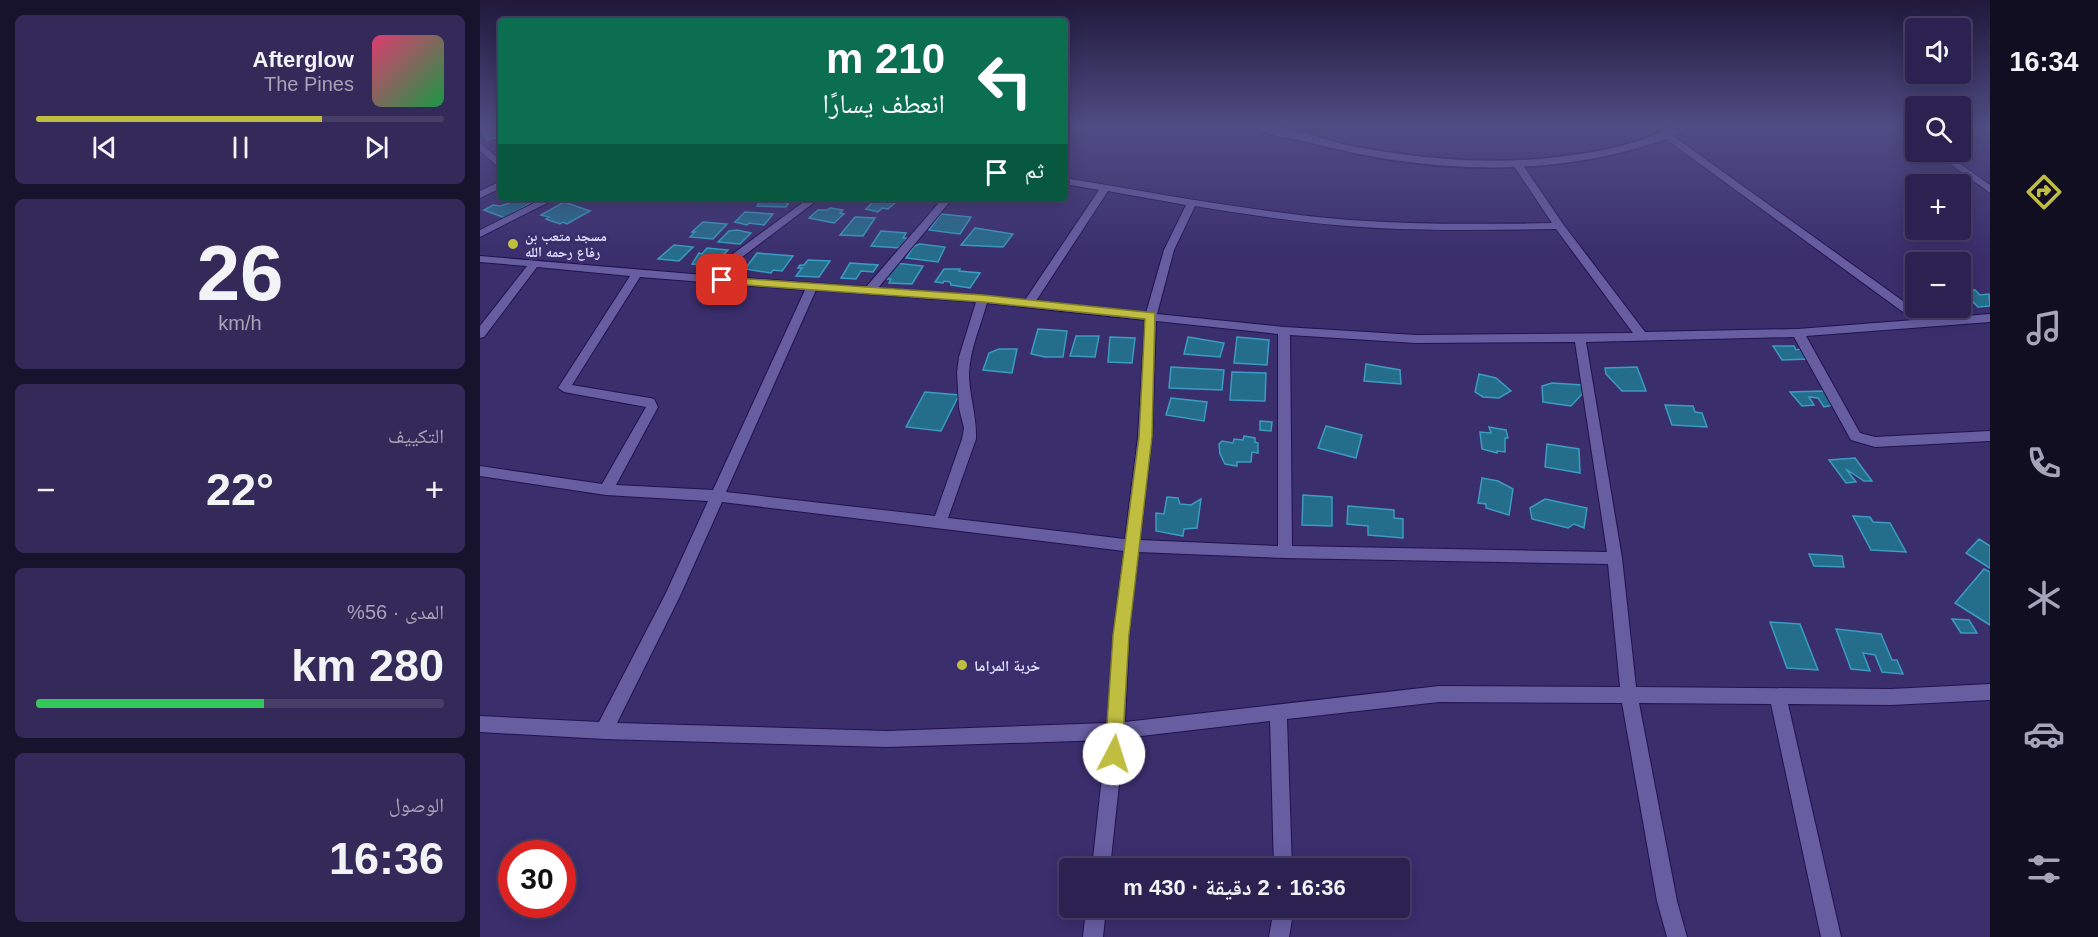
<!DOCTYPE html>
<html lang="ar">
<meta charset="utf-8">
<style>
body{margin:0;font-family:Arial,"Noto Naskh Arabic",sans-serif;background:#342a59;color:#f1f3f6;direction:rtl;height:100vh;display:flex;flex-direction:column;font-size:22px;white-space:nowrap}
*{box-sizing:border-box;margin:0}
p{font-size:20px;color:#a6a4b8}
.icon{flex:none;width:33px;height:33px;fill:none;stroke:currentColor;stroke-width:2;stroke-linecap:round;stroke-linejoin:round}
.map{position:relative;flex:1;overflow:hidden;direction:ltr}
.details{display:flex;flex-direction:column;gap:15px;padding:15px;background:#18132d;width:480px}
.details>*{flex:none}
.hud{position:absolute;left:18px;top:18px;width:570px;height:183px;border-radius:6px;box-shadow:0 3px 15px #0003,0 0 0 2px #483f69;direction:rtl;background:#0b6e4f;color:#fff;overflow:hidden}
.fabs{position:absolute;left:1425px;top:18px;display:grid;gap:12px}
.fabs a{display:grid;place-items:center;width:66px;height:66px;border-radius:6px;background:#2c2252;box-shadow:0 3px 15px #0003,0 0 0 2px #483f69;font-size:30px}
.speed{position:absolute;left:18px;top:840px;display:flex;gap:12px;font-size:30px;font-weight:700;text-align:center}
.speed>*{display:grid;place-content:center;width:78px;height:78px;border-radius:50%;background:#2c2252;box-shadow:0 3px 15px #0003,0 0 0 2px #483f69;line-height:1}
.speed .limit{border:9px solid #d22;background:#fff;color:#111}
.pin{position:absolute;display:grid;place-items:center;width:51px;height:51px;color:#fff;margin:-26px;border-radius:12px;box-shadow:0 3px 9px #0006}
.me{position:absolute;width:66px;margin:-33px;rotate:5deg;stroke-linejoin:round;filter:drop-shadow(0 0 4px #0008)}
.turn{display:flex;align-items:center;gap:21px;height:126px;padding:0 24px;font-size:27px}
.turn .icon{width:78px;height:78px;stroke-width:2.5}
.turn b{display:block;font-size:42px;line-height:51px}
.then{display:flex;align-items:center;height:57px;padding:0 24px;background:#0003;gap:12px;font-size:22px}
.big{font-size:45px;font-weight:700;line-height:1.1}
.details .widget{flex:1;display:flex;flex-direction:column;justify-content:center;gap:9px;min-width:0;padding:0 21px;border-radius:9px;background:#342a59}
.details .dial{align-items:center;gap:0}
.dial b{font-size:78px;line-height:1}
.song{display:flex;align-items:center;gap:18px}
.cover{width:72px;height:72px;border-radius:9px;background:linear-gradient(135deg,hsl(340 70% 55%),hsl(140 70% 35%))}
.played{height:6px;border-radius:3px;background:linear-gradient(90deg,#c0be41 70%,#483f69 70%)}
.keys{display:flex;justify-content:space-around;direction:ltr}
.heat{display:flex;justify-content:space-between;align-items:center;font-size:33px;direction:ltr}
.charge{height:9px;border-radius:4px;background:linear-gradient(90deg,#34c759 56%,#483f69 0)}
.trip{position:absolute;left:579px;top:858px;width:351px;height:60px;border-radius:6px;background:#2c2252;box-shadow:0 3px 15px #0003,0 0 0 2px #483f69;font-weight:700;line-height:60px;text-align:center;direction:rtl}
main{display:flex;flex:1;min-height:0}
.tab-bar{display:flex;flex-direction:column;width:108px;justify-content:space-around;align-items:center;background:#120e21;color:#a6a4b8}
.tab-bar .icon{width:42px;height:42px}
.tab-bar .active{color:#c0be41}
.tab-bar b{font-size:27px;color:#f1f3f6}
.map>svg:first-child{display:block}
.building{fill:#256e8b;stroke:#3b9bc1;stroke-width:1.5}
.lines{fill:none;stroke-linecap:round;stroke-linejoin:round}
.minor-casing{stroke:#22124f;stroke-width:2}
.tertiary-casing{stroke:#22124f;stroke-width:3}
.minor{fill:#675ea2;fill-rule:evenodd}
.tertiary{fill:#675ea2;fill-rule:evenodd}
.route{fill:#c0be41;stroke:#7d7c2a;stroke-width:1.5}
.poi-dot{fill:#c0be41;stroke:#3a2e6d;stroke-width:2}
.labels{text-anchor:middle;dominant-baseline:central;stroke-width:6;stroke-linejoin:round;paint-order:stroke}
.far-poi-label{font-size:14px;font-weight:bold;fill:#dfddfc;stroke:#3a2e6d;text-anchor:start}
.poi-label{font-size:15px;font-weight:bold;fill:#dfddfc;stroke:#3a2e6d;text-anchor:start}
</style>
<main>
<nav class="tab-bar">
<b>16:34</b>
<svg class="icon active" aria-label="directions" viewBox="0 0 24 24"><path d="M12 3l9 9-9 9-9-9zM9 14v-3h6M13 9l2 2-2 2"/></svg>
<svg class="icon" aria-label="music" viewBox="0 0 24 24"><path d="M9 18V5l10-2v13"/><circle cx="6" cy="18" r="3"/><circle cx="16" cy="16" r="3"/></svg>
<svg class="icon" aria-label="phone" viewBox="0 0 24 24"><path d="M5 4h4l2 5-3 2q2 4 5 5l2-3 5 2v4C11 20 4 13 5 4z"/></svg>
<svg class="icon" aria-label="climate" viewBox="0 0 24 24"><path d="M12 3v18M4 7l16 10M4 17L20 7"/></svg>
<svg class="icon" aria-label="car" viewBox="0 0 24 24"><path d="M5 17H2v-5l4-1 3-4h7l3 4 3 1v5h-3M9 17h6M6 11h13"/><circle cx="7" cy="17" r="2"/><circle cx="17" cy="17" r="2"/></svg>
<svg class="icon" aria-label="filters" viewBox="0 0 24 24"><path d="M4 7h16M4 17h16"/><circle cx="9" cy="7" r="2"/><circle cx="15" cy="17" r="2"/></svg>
</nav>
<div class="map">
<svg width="1510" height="937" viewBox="0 0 1510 937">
<rect width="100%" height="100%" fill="#3a2e6d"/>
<path class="building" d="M17 126H21V133L17 134 19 137 7 140 2 130Z
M282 198H312L306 207 277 206Z
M397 198 416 202 408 209 402 208 398 212 386 209Z
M39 199 51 203 25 218 4 210 13 205 21 206Z
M84 202 110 211 87 224 83 222 80 224 66 219 69 217 61 215Z
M350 208 363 210 360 213 364 214 354 223 329 218 338 210H347Z
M265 212 293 214 284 225 269 223 267 225 255 222Z
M461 214 491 217 480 234 449 230Z
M375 217 395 218 383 236 360 235Z
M223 222 247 224 233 239 210 237 215 232H212Z
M495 228 533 234 523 247 481 245Z
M257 230 271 233 260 244 238 242 249 231Z
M401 231 426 233 423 238H427L421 248 391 246Z
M440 244 465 247 458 262 426 258 434 246Z
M194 245 213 247 199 261 178 259Z
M227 248 248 250 233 266 212 264 219 253 222 254Z
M277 253 313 256 302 271 293 270 291 273 265 269Z
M328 260 350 261 339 277 316 276 322 268H318L320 265H324Z
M370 263 398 265 393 272 381 271 376 279 361 278Z
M415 263 443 266 432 284 409 283 411 279H407Z
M464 269H480L479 271 500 273 490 288 471 285 470 282 464 281 463 283 455 282Z
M1487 290H1495L1500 295 1509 294 1510 306 1498 307 1486 295H1491Z
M558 329 587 331 583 357H565L551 354Z
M596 336H619L615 357 590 356Z
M630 337 655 338 652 363 628 362Z
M708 337 744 343 740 357 704 354Z
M757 337 789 340 787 365 754 363Z
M1293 346H1314L1316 350 1324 348 1329 359 1302 360Z
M519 349H537L532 373 503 370 509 353Z
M886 364 920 370 921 384 884 381Z
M691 367 744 370 742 390 689 388Z
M1157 367 1166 391H1142L1126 374 1125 368Z
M752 372 786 373 785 401 750 400Z
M999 374 1016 378 1031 391 1019 398 1003 397 995 392Z
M1072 383 1102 385 1104 392 1091 406 1063 402 1062 386Z
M1344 391 1353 405 1344 407 1338 398 1329 397 1334 405 1322 406 1310 392Z
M445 392 479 395 461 431 426 427Z
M691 398 727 402 724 421 686 415Z
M1185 405 1213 406 1215 412 1222 413 1227 427 1192 425Z
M780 421 792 422 791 431 780 430Z
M846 426 882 435 876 458 838 448Z
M1009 427 1026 430 1028 438H1025V452L1017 451V453L1002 449 1000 432 1011 433Z
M764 436 775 438V442L778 443V453L772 452 771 462H757V466L745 464 740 454 739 444 742 441 753 443 754 439 763 440Z
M1067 444 1099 449 1100 473 1065 467Z
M1375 458 1392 481H1384L1366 469 1376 482 1366 483 1349 460Z
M1002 478 1018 481 1033 489 1029 515 1006 508V504L998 503Z
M823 495 852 497V526L822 525Z
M687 497 698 498 700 504 711 505 721 499 717 528 704 529 703 536 676 531V513L684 514Z
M1065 499 1107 508 1104 528 1094 524 1088 528 1052 519 1050 508Z
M868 506 914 510V518L923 519V538L888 535V526L867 524Z
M1373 516 1390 517 1393 522 1410 523 1426 552 1391 550Z
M1499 539 1510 546V568L1486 553Z
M1329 554 1362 556 1364 567 1334 566Z
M1504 569 1510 572V625L1475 603Z
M1472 619 1489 620 1497 633H1481Z
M1290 622 1320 624 1338 670 1307 668Z
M1356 629 1401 634 1412 660H1417L1423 674 1402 672 1395 655 1383 653 1390 671 1371 669Z"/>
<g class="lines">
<defs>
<path id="minor" d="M1416 126H1425L1436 132V139Z
M1183 133H1189L1448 319 1510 314V322L1326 336 1380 433 1395 437 1510 431V441L1395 447 1371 440 1314 337 1106 342 1142 558 1156 687 1411 689 1510 684V700L1411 705 1308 704 1361 937H1341L1291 704 1159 703 1197 901 1207 937H1187L1177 901 1142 703 959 702 807 719 812 868H794L790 721 644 738 630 868H612L626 740 407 747 124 739 0 732V716L119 722 186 593 228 501 126 495 0 476V466L122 484 166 407 84 392 78 388 150 276 57 267 4 337 0 338V326L47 266 0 262V256L224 275 329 198H340L237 276 386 287 463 198H473L398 288 545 300 619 190 585 184V178C680 194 775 212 870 220 938 225 1005 224 1072 223L1032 163 1037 160 1040 161 1083 224 1165 332 1318 329 1434 320 1183 137ZM628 191 706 205 684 250 666 313 556 301ZM715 206C776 216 836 225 897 228 957 231 1017 230 1076 229L1153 333 936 335 804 327 677 314 694 250ZM160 277 325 290 233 490 136 485 178 407 174 399 170 398 92 385ZM336 290 496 302 479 357 477 372 479 408 484 428 482 439 455 516 246 492ZM507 303 665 320 658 437 645 539 468 518 496 439C497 417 489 395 489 373 490 349 501 325 507 303ZM676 321 798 334V546L660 540 672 437ZM810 335 936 343 1095 342 1127 552 812 546ZM242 502 644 551 633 635 628 723 407 731 137 723 200 596ZM658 552 805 558 1128 564 1140 687 959 686 645 722 649 635Z
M0 143 21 161V169L0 151Z
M1454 152H1463L1510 185V193Z
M21 181V188L0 198V191Z
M64 198H77L0 237V230Z
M606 908H626L623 937H603Z
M794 908H814L809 937H789Z"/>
<path id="tertiary" d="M773 126C805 123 839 140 871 146 941 159 1014 166 1085 156 1111 153 1136 148 1161 140 1178 135 1191 124 1208 126 1196 138 1171 144 1154 149 1045 179 928 170 820 140 806 137 783 135 773 126Z"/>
</defs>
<use href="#minor" class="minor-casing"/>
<use href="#tertiary" class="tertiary-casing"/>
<use href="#minor" class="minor"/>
<use href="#tertiary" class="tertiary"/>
</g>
<linearGradient id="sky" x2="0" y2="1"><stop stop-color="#20193c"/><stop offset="0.49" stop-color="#4f4c84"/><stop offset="1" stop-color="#4f4c84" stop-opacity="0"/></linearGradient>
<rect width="1510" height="257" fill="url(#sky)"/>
<path class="route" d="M242 277 503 295 675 313 672 437 649 635 642 754 640 760 634 763 627 760 625 754 633 635 659 437 665 319 503 302 238 283V278Z"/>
<g class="poi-dot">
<circle cx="33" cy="244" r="6"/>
<circle cx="482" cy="665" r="6"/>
</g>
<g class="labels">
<g class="far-poi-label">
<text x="45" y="236">مسجد متعب بن<tspan x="45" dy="16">رفاع رحمه الله</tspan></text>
</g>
<g class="poi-label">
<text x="494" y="665">خربة المراما</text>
</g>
</g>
</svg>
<div class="fabs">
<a><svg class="icon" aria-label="sound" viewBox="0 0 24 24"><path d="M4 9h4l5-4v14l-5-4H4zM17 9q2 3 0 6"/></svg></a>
<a><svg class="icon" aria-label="search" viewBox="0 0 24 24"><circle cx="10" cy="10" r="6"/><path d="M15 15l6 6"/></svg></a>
<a>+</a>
<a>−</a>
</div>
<div class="speed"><div class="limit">30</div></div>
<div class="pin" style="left:242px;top:280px;background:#d93025"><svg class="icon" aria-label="arrive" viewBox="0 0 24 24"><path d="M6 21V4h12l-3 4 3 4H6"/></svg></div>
<svg class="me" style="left:634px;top:754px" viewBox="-20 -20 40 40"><circle r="19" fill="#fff"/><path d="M0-13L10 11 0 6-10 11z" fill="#c0be41"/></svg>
<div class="trip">16:36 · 2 دقيقة · 430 m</div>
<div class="hud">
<div class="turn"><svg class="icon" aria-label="left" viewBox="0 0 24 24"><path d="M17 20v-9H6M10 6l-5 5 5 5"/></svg><div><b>210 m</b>انعطف يسارًا</div></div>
<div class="then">ثم<svg class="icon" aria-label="arrive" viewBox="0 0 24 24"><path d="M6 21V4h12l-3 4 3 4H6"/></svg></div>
</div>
</div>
<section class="details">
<div class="widget">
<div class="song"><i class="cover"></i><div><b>Afterglow</b><p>The Pines</p></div></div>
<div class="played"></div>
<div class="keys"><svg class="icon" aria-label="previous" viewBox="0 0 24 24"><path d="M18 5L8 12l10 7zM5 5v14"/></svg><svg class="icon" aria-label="pause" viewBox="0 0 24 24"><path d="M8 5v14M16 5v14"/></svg><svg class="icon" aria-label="next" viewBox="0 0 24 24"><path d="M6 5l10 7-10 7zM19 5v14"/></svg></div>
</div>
<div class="widget dial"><b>26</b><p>km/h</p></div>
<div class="widget"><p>التكييف</p>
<div class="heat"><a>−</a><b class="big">22°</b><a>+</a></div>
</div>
<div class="widget"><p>المدى · 56%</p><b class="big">280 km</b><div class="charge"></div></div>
<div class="widget"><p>الوصول</p><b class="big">16:36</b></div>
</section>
</main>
